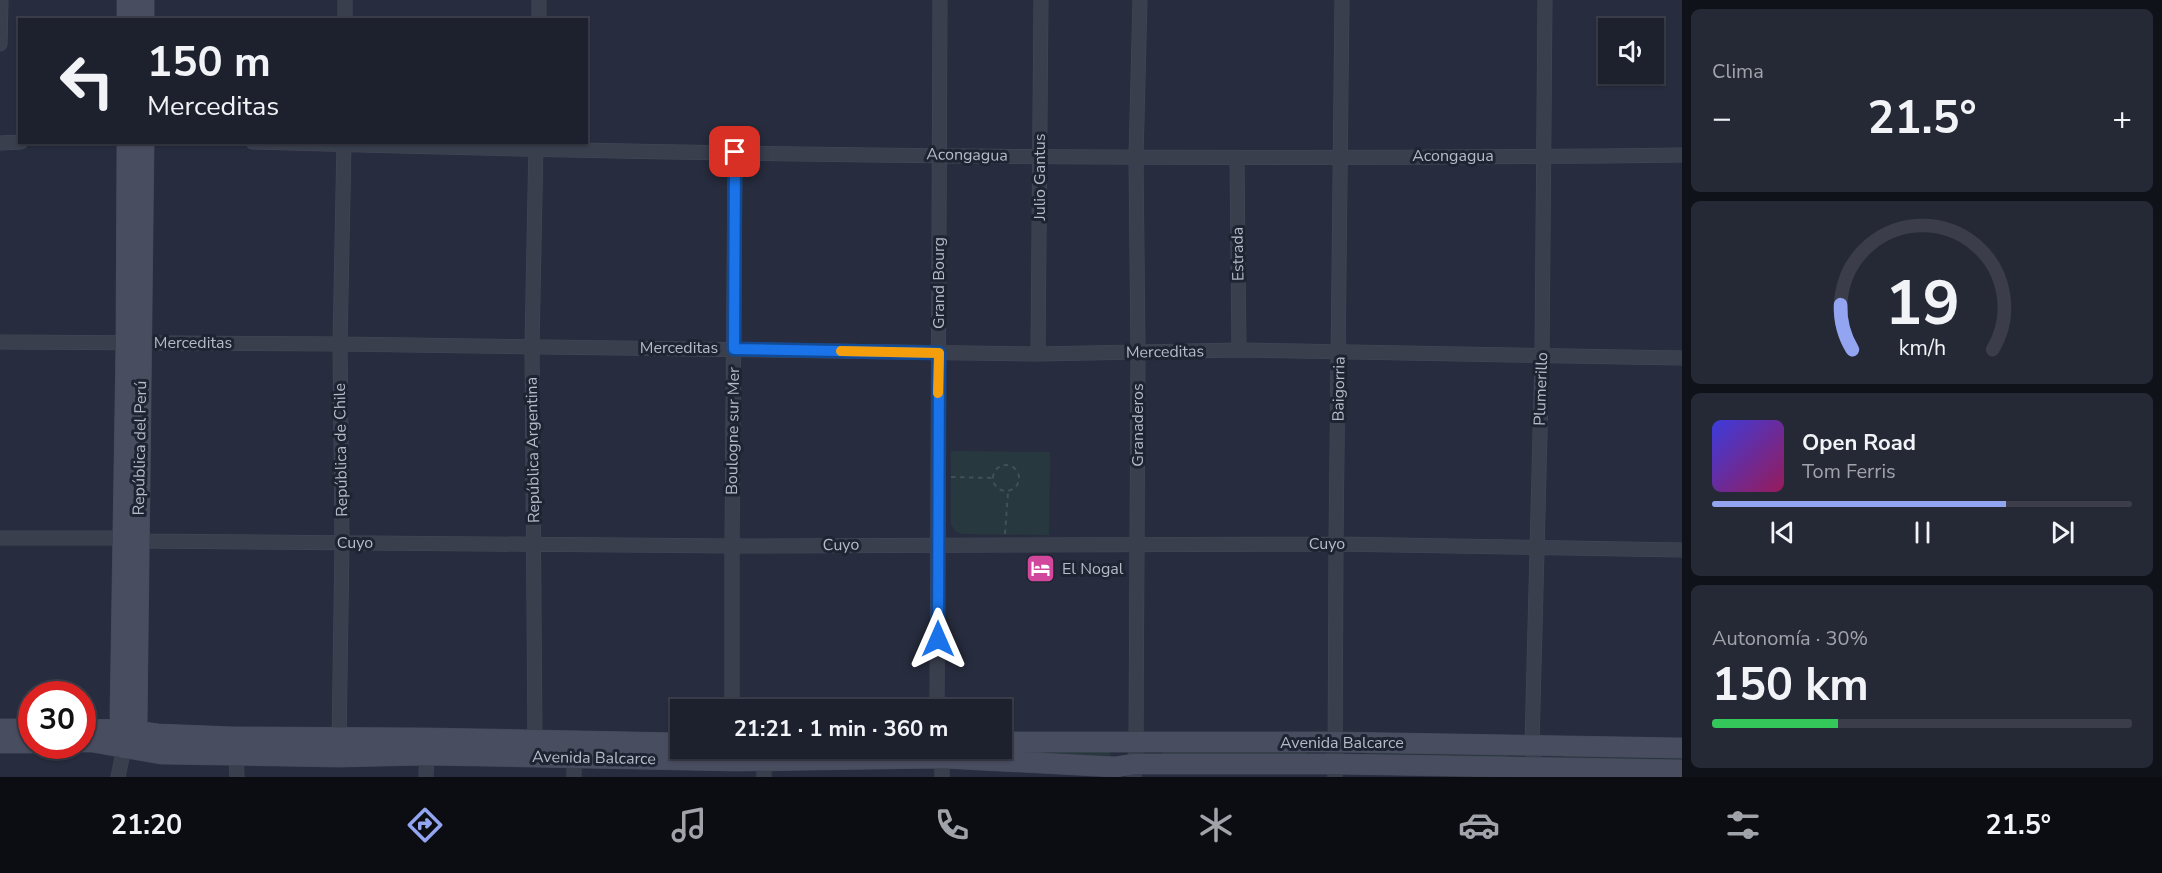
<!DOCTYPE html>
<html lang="es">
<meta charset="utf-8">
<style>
body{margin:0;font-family:"Nunito Sans",sans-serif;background:#252936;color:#f1f3f6;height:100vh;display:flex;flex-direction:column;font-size:22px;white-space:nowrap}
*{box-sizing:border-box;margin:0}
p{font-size:20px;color:#a0a3aa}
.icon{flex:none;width:33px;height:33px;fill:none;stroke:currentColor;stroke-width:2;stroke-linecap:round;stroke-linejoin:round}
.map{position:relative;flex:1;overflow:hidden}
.side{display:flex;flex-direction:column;gap:9px;padding:9px;background:#101219;width:480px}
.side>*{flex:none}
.hud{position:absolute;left:18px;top:18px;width:570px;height:126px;border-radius:0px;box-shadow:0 2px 4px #0004,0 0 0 2px #3b3e4a;background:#1d212e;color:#f1f3f6;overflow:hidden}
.tools{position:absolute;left:1598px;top:18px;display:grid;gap:12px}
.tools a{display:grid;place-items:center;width:66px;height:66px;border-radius:0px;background:#1d212e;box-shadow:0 2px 4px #0004,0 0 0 2px #3b3e4a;font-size:30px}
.speed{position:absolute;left:18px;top:681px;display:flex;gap:12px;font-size:30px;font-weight:700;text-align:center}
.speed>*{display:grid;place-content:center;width:78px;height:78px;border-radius:50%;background:#1d212e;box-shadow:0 2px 4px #0004,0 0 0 2px #3b3e4a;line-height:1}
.speed .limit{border:9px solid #d22;background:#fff;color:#111}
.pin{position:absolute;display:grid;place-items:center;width:51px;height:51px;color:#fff;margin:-26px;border-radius:12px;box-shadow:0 3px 9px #0006}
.me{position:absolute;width:66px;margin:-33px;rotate:0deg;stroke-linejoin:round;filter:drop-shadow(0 0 4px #0008)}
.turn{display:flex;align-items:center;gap:21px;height:126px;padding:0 30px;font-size:27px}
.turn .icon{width:78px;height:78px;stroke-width:2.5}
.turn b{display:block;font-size:42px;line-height:51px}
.big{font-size:45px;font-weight:700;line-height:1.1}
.side .tile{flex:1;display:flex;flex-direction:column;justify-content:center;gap:9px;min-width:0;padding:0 21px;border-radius:9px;background:#252936}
.side .dial{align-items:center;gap:0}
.dial svg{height:156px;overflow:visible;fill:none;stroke:#3b3e4a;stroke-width:7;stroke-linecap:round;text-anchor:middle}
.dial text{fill:#f1f3f6;stroke:none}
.song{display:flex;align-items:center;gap:18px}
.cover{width:72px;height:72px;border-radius:9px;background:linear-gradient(135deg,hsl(240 70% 55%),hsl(330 70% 35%))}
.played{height:6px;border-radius:3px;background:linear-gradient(90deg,#93a5f1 70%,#3b3e4a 70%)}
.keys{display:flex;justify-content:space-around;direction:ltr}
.heat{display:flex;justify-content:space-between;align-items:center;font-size:33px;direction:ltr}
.charge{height:9px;border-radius:4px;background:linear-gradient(90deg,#34c759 30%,#3b3e4a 0)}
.trip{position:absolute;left:670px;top:699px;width:342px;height:60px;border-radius:0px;background:#1d212e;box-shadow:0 2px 4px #0004,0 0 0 2px #3b3e4a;font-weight:700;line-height:60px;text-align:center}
.dock{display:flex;height:96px;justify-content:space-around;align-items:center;background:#0c0d12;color:#a0a3aa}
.dock .icon{width:42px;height:42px}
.dock .active{color:#93a5f1}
.dock b{font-size:27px;color:#f1f3f6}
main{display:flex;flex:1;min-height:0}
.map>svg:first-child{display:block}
.green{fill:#28383f}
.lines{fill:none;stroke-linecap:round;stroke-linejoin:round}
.street-casing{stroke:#444857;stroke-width:15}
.secondary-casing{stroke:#444857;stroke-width:21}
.path{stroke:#415157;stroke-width:2;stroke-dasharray:4.5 4.5;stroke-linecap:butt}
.street{stroke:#3a3f4e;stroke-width:14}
.secondary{stroke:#494d60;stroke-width:20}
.route-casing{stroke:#114b97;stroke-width:15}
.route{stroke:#1a73e8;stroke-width:10}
.slow{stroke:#f59e0b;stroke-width:10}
.labels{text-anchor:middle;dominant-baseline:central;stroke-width:6;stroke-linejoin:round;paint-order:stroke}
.street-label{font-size:16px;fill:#b7bac9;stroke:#1f2433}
.poi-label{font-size:16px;fill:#b7bac9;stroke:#1f2433;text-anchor:start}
</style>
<main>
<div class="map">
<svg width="1682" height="777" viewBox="0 0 1682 777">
<rect width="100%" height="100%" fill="#272c3e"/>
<path class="green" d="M951 451 1050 452 1049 535 962 534 956 532 951 525Z
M966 749 1110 750V761L966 760Z
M1162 751 1306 752V762L1162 761Z
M1366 751 1509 753V764L1365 761Z
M1564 754 1682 755V766L1563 765Z"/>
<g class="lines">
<defs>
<path id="street" d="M345 20V0
M539 20V0
M0 44 1 0
M253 142C729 156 1206 161 1682 155
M536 142 532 347 535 740 537 746
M0 143 21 142
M1237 158 1239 350
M0 342 340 344 1038 354 1239 350 1682 358
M1038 354 1041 0
M0 538H122L139 541 732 546 1336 544 1682 550
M732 710V546L735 152
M937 710 940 0
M339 746 342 543 340 344 344 142
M236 749 237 777
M939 750 942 758V777
M1536 775 1532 744 1542 357 1545 0
M118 777 124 748
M426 777 427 746
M574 777V749
M764 777V761
M1134 777 1136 743 1138 352 1136 157 1140 0
M1335 777 1336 544 1342 0"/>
<path id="secondary" d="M127 20V0
M144 20V0
M127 142 126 343 120 716 124 748 136 740 137 731 144 142
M0 729H32
M82 730 121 729 158 734 235 737 428 738 681 743
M82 742H92L161 754 339 757 426 755 737 761 942 758 1115 767 1134 764H1335L1682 770
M1002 742H1336L1682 748
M0 743H32"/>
</defs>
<use href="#street" class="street-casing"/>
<use href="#secondary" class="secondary-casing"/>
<path class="path" d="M993 478a13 13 0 1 1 26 0a13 13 0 1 1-26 0Z
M951 477 993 478
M1005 534 1008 492"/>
<use href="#street" class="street"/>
<use href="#secondary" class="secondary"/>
</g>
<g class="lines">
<defs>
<path id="route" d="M735 152 734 349 939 353 938 639"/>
</defs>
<use href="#route" class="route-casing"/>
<use href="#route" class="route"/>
<path class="slow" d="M841 351 939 353 938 393"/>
</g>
<defs>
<symbol id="hotel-square" viewBox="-11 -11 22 22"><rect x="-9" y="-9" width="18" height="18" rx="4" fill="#d1479c" stroke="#1f2433"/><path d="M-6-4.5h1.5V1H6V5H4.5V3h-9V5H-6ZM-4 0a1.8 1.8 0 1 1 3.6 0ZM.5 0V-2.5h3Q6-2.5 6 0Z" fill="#fff"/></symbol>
</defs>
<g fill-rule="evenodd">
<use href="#hotel-square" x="1024" y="552" width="33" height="33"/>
</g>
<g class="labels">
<g class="street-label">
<text transform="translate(967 155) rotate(1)">Acongagua</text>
<text x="1453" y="156">Acongagua</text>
<text transform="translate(1040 177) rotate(-90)">Julio Gantus</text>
<text transform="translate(1238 254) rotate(-91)">Estrada</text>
<text transform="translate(939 283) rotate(-90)">Grand Bourg</text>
<text x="193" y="343">Merceditas</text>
<text x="679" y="348">Merceditas</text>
<text transform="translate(1165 352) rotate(-1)">Merceditas</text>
<text transform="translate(1339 389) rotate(-89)">Baigorria</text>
<text transform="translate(1541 389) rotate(-88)">Plumerillo</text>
<text transform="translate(1138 425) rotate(-90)">Granaderos</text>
<text transform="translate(733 431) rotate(-89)">Boulogne sur Mer</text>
<text transform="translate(140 448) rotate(-89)">República del Perú</text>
<text transform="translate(341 450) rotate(-91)">República de Chile</text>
<text transform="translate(533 450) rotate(-91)">República Argentina</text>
<text x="355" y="543">Cuyo</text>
<text x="1327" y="544">Cuyo</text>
<text transform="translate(841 545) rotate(-1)">Cuyo</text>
<text x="1342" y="743">Avenida Balcarce</text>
<text transform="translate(594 758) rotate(1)">Avenida Balcarce</text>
</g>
<g class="poi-label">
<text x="1062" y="569">El Nogal</text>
</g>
</g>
</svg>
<div class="tools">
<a><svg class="icon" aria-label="sound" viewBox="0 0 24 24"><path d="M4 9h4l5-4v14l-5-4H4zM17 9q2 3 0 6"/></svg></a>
</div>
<div class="speed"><div class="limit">30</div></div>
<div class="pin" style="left:735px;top:152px;background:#d93025"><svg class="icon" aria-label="arrive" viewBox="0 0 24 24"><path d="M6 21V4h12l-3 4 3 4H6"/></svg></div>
<svg class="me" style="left:938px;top:639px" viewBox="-20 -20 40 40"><path d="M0-17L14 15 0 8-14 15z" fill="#1a73e8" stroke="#fff" stroke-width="4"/></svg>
<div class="trip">21:21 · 1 min · 360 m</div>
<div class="hud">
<div class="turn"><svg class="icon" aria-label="left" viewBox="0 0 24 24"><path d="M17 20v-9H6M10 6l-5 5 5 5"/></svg><div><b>150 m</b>Merceditas</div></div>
</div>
</div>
<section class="side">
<div class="tile"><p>Clima</p>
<div class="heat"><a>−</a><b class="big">21.5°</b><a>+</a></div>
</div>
<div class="tile dial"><svg viewBox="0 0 100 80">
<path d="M14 69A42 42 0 1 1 86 69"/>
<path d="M14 69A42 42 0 0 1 8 46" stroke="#93a5f1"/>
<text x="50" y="56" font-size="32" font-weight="700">19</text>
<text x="50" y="72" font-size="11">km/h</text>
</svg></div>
<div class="tile">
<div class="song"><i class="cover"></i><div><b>Open Road</b><p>Tom Ferris</p></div></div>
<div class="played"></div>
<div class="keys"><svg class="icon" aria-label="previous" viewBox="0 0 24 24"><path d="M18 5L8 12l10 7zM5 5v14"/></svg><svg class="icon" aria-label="pause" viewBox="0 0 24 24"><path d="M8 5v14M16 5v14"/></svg><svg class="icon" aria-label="next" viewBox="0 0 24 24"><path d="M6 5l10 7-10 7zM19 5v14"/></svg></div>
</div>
<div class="tile"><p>Autonomía · 30%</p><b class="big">150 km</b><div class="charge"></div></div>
</section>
</main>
<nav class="dock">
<b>21:20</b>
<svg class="icon active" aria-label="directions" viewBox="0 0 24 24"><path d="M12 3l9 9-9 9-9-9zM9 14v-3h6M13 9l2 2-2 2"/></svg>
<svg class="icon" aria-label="music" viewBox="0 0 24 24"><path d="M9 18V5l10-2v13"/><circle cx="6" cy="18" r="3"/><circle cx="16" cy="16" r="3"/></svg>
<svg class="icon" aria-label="phone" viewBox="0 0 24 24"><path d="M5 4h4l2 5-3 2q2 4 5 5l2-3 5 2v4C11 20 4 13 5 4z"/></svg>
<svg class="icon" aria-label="climate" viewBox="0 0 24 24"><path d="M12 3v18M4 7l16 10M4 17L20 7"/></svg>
<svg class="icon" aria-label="car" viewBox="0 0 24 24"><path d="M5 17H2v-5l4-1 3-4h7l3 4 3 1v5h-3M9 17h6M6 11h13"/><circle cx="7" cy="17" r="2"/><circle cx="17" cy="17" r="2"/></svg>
<svg class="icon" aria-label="filters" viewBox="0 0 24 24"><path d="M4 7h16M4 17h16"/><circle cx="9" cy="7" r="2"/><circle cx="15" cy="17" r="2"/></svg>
<b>21.5°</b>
</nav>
